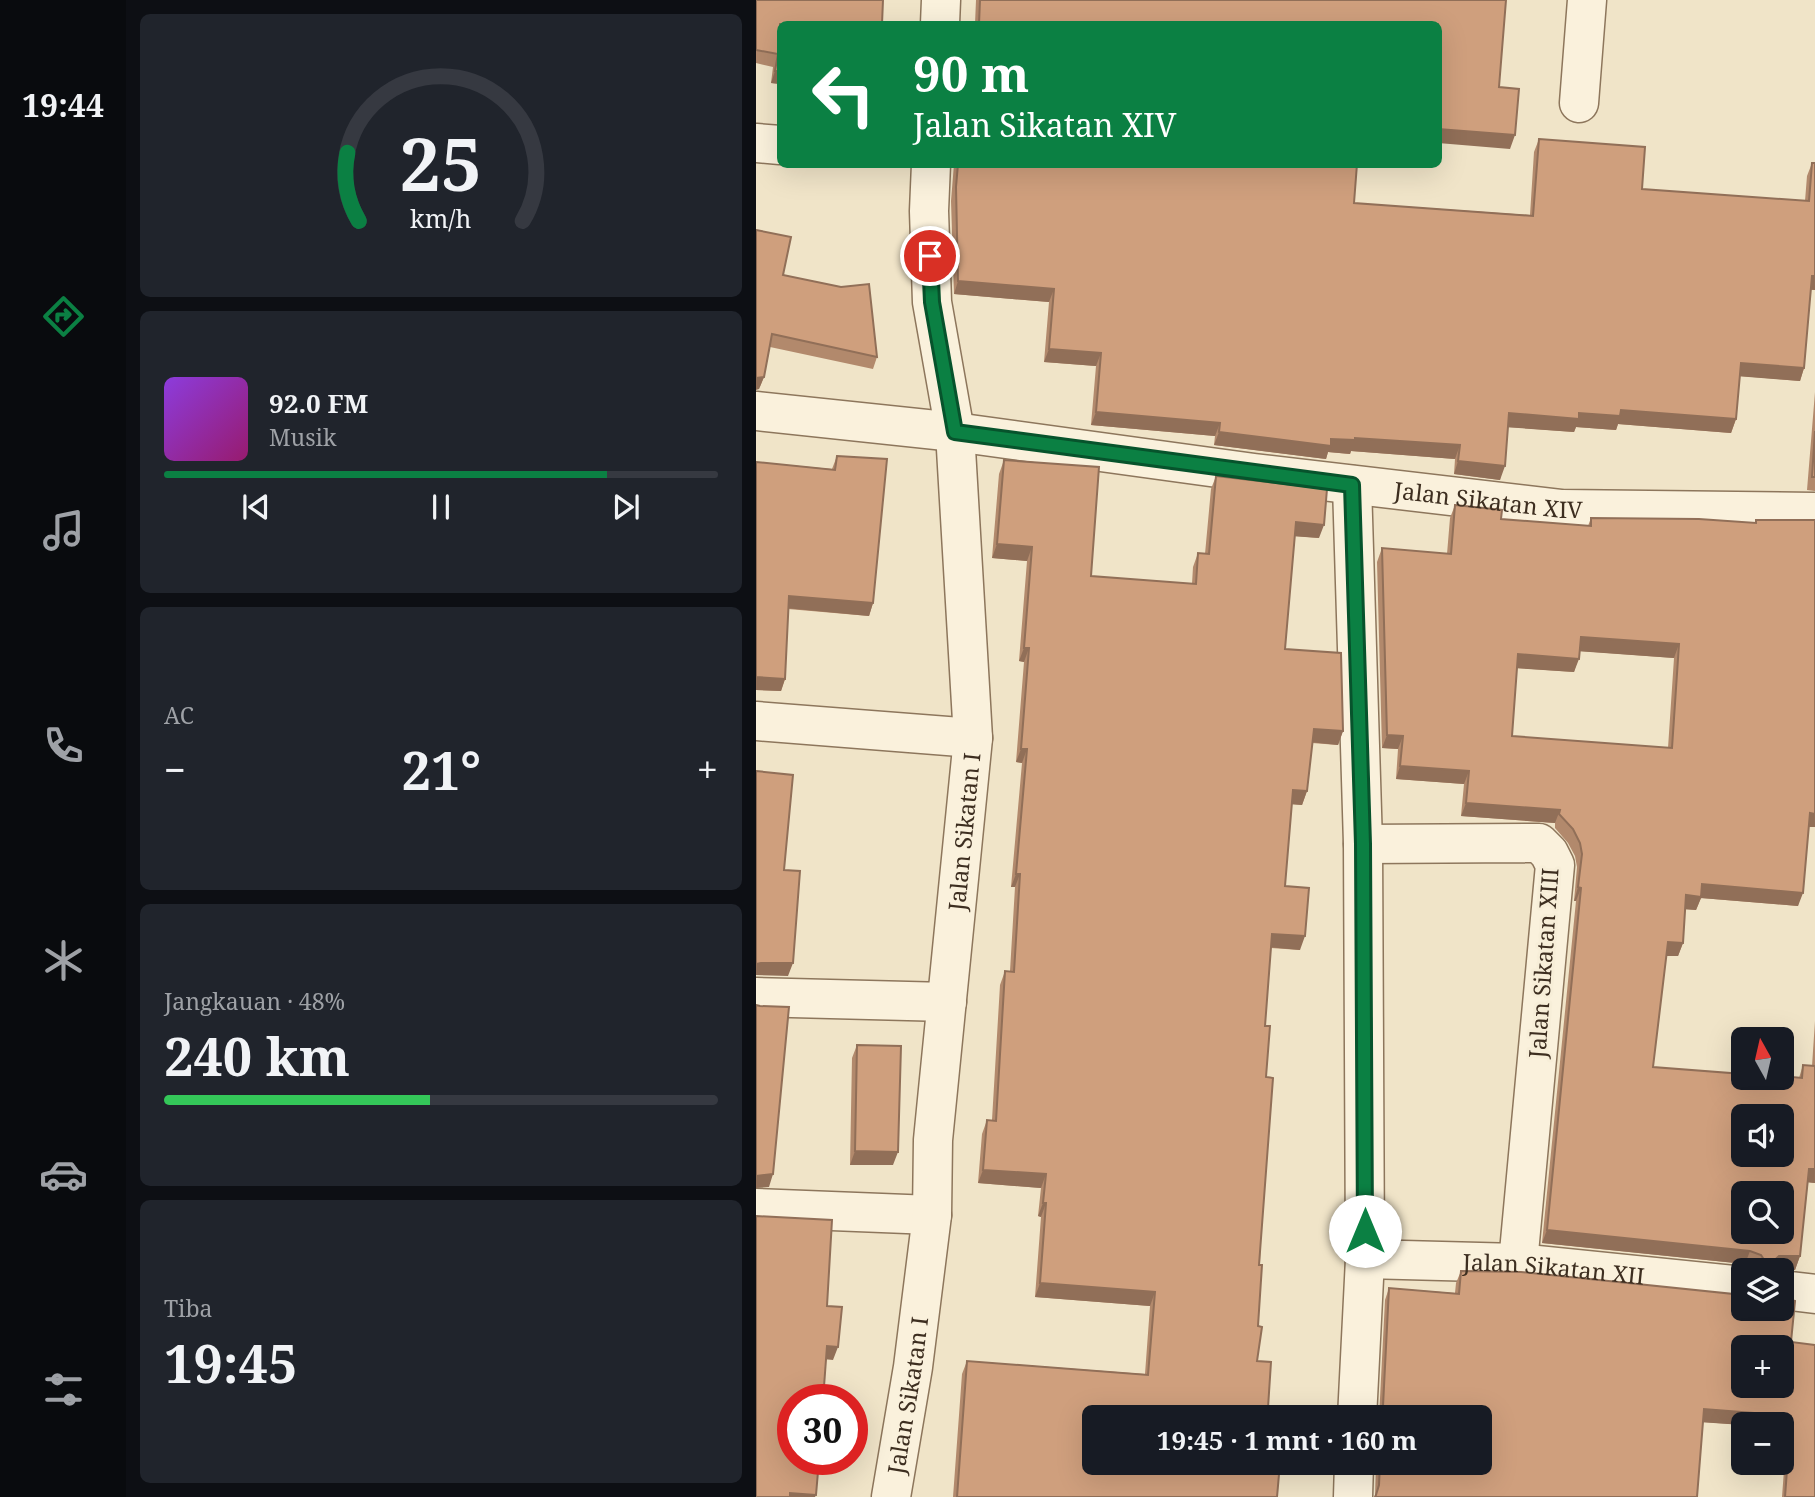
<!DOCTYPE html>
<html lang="id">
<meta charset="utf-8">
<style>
body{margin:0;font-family:"Noto Serif",serif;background:#20242c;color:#f1f3f6;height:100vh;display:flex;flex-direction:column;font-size:26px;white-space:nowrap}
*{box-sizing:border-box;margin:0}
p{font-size:23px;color:#9ea1a6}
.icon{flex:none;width:38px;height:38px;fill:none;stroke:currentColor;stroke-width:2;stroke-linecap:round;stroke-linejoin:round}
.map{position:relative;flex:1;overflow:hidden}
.sheet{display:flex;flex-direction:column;gap:14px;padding:14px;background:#0d0f14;width:630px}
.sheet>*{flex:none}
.banner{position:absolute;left:21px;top:21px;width:665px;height:147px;border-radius:10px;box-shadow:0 7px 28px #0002;background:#0b8043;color:#fff;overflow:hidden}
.needle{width:46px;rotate:352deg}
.fabs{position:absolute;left:975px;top:1027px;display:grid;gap:14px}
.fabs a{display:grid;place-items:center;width:63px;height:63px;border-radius:10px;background:#171b24;box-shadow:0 7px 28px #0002;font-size:35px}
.speed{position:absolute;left:21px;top:1384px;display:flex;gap:14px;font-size:35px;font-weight:700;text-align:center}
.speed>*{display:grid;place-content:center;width:91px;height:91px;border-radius:50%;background:#171b24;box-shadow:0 7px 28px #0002;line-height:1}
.speed .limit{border:10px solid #d22;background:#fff;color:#111}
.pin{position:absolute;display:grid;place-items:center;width:60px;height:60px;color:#fff;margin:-30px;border:4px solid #fff;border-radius:50%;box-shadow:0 2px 7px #0007}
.me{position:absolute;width:77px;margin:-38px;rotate:0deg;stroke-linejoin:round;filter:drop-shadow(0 0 5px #0008)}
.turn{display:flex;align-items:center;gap:24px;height:147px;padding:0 21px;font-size:32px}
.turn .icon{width:91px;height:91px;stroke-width:2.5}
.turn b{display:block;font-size:49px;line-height:60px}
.big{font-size:52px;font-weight:700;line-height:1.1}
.sheet .card{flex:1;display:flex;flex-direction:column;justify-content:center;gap:10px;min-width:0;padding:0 24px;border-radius:10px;background:#20242c}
.sheet .dial{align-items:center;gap:0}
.dial svg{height:182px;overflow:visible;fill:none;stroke:#363941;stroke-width:7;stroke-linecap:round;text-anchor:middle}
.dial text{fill:#f1f3f6;stroke:none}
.song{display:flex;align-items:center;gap:21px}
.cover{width:84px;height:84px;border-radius:10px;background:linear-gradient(135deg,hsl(270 70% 55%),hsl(320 70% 35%))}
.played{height:7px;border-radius:4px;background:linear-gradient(90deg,#0b8043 80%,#363941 80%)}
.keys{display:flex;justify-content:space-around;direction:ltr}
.heat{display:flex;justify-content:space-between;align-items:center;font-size:38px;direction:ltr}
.charge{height:10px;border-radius:5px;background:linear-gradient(90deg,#34c759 48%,#363941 0)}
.trip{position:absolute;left:326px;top:1405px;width:410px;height:70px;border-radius:10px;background:#171b24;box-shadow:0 7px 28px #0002;font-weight:700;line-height:70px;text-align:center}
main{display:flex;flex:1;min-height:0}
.tabs{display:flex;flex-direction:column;width:126px;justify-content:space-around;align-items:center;background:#090b0e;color:#9ea1a6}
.tabs .icon{width:49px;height:49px}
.tabs .active{color:#0b8043}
.tabs b{font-size:32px;color:#f1f3f6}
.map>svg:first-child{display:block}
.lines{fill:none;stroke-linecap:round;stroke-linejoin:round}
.minor-casing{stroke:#8d765c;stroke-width:41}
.minor{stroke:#faf1dc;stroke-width:38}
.wall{fill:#b2896c;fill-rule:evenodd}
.shaded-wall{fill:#916f58}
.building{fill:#cf9f7d;stroke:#916f58;stroke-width:2;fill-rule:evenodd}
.route-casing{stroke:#07532c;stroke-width:18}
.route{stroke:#0b8043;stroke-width:12}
.labels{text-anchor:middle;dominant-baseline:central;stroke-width:6;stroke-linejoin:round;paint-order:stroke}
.street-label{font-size:23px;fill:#3d2e20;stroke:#f7eed8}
</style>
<main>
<nav class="tabs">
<b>19:44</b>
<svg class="icon active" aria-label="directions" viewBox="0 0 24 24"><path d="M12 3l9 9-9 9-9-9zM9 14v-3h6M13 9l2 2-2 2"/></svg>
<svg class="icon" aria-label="music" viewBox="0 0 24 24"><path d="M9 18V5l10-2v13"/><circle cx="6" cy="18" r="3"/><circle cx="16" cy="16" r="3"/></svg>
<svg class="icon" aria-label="phone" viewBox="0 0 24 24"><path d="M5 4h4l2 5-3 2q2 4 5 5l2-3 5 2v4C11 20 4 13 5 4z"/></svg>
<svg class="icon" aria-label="climate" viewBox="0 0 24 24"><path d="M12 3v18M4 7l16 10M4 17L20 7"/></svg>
<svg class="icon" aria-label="car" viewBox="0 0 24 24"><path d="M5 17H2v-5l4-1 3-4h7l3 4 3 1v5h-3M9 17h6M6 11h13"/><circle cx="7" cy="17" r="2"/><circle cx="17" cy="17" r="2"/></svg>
<svg class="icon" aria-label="filters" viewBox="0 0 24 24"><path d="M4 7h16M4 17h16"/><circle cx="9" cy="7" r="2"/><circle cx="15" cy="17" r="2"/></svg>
</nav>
<section class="sheet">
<div class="card dial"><svg viewBox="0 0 100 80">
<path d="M14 69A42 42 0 1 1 86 69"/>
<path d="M14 69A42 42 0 0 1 9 39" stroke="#0b8043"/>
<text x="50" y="56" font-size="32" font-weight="700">25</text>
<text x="50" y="72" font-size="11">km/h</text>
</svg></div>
<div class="card">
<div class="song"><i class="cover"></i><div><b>92.0 FM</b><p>Musik</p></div></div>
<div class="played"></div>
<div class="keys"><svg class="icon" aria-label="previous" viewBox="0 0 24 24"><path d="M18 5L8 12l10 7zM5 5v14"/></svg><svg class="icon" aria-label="pause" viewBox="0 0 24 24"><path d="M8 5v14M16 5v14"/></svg><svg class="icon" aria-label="next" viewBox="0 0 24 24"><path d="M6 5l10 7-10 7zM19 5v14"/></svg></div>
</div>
<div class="card"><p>AC</p>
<div class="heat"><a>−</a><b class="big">21°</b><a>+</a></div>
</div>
<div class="card"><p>Jangkauan · 48%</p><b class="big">240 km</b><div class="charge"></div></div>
<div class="card"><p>Tiba</p><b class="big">19:45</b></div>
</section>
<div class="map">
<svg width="1059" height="1497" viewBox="0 0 1059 1497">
<rect width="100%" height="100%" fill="#f0e4c8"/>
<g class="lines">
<defs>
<g id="minor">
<path d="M184 24 185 0"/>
<path d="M823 103 831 0"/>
<path d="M0 143 24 145"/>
<path id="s1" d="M0 411 199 432 498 473 806 509 1059 512"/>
<path d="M596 485 607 844 609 1259 601 1418"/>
<path d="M0 721 217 738"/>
<path d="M607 844 783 843 793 853 799 865 762 1263"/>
<path d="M0 997 191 1002"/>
<path d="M0 1208 176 1215"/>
<path id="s2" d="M609 1259 762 1263 987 1286"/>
<path d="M1026 1290 1059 1294"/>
<path id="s3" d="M135 1497 157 1367 176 1215 177 1140 217 738 199 432 176 302 173 211 175 164"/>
<path d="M597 1497 598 1463"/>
</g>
</defs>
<use href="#minor" class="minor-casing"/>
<use href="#minor" class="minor"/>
</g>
<path class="wall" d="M0 0H127L24 84 15 83 17 67 0 63Z
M220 0H750L743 87 754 149 682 24H219Z
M783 139 886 189 1049 201 1051 176 1056 163H1059V290H1055L1048 368 1044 381 984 376 980 419 975 433 862 424 860 430 820 427 818 432 752 427 744 480 698 474 699 459 595 451 594 454 572 452 570 459 458 445 459 436 335 425 340 366 288 362 293 302 198 294 195 201 198 164H601L598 203 774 215 778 152Z
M27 275 121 357 117 369 14 347 8 377 3 389Z
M1059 392V491L1051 490Z
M81 456 117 603 113 616 32 609 29 679 25 691 0 690V462L76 469Z
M248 460 335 576 436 584 437 567 442 553 449 554 455 489 460 476 563 538 539 536 529 649 587 731 582 745 556 743 551 791 546 805 536 804 529 886 544 950 515 948 509 1026 510 1077 502 1326 338 1418 521 1497H197L206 1374 211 1361 389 1374 394 1306 279 1297 285 1217 282 1216 285 1188 222 1183 226 1134 231 1120H236L244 985 249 971H254L259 887H255L266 763 260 762 268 662 263 661 271 561 236 558 243 474Z
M699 505 745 519 832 526 835 518 999 523 1000 520 1053 827 1042 906 945 898 940 910 929 909 927 943 922 956H910L897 1067 1043 1078 1047 1065 1056 1066 1059 1021V1183L1052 1182 1044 1256 1039 1270H1001L1000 1269 989 1264 786 1243 820 901H818L821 867 819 856 812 843 799 828V823L705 816 708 784 640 779 642 749 626 748 621 562 626 548 691 554 694 518ZM824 651 918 658 912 748 756 736 761 668 818 672Z
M101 1045 137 1165H94L96 1058Z
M705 1271 1035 1342 1059 1497H1026L1031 1429 1026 1428V1424L987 1425 947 1422 619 1497 620 1463H723L623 1418 629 1300 633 1288 699 1293 700 1283Z"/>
<path class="shaded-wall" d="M19 71H24V84L15 83Z
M682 129 759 135 754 149 682 143Z
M1056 276H1059V290L1051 289Z
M202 281 298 289 293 302 198 294Z
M293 349 345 353 340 366 288 362Z
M985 363 1048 368 1044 381 980 376Z
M8 377 3 389 0 390V378Z
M865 410 980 419 975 433 862 424 860 430 820 427 818 432 748 427 753 413H823Z
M340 412 464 423 459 436 335 425Z
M463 432 575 439 599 438 704 445 699 459 595 451 594 454 572 452 570 459 458 445Z
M702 461 749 466 744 480 698 474Z
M540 522 568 525 563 538 535 536Z
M241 544 276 547 271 561 236 558Z
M33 596 117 603 113 616 29 608Z
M825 637 923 644 918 658 820 651Z
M268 648H273L268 662 263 661Z
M762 654 823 659 818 672 758 668Z
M0 677 29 679 25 691 0 690Z
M558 729 587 731 582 745 553 742Z
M631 735 647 736 642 749 626 748Z
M265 749H271L266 763 260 762Z
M644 766 713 771 708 784 640 779Z
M537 790 551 791 546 805 532 804Z
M710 803 804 810 799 823 705 816Z
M1054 813 1059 814V827H1050Z
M260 874H264L259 887H255Z
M946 884 1047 893 1042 906 945 898 940 910 926 909 930 895Z
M822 887 825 888 820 901H818Z
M516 934 549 936 544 950 511 947Z
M912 942 927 943 922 956H907Z
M5 963H37L32 976 0 975V964Z
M99 1151 142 1152 137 1165H94Z
M1053 1169H1059V1183L1048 1182Z
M227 1170 290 1174 285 1188 222 1183Z
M17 1174 13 1187 0 1188V1176Z
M287 1203H290L285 1217 282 1216Z
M791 1230 994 1251 989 1264 786 1243Z
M1023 1256H1044L1039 1270H1011L1012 1266Z
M284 1283 399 1292 394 1306 279 1297Z
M71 1346 82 1347 77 1360 67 1359Z
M948 1409 1035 1416 1031 1429 1026 1428V1424L987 1425 943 1422Z
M34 1493 60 1495 59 1497H33Z"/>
<path class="building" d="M0 0H127L126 24H24V71H19L22 54 0 50Z
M224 0H750L743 87 763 89 759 135 682 129V24H223Z
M783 139 889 147 886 189 1053 201 1056 163H1059V276H1056L1048 368 985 363 980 419 865 410 864 416 823 413V419L753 413 749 466 702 461 704 445 599 438V440L575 439V446L463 432 464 423 340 412 345 353 293 349 298 289 202 281 200 187 202 164H601L598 203 777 216Z
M0 230 35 237 27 275 85 287 113 284 121 357 16 334 8 377 0 378Z
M1059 431V477H1056Z
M81 456 131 459 117 603 33 596 29 679 0 677V462L79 470Z
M248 460 343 467 335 576 440 584 442 553 453 554 460 476 571 489 568 525 540 522 529 649 585 653 587 731 558 729 551 791 537 790 529 886 553 888 549 936 516 934 509 1026H514L510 1077 517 1078 503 1265H506L502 1326 506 1327 501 1361 515 1362 512 1408H518L517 1418H338V1463H524L521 1497H201L211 1361 392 1375 399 1292 284 1283 290 1203H287L290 1174 227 1170 231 1120 240 1121 249 971 258 972 264 874H260L271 749H265L273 648H268L276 547 241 544Z
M699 505 746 510 745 519 835 526V518L943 519 1000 523V520H1059V814L1054 813 1047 893 946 884 945 897 930 895 927 943 912 942 897 1067 987 1074V1078H1026V1076L1046 1078 1047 1065 1059 1066V1169H1053L1044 1256H1023L1012 1266 1005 1255 994 1251 791 1230 825 888 822 887 826 854 824 843 817 829 803 814 804 810 710 803 713 771 644 766 647 736 631 735 626 548 695 554ZM825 637 923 644 916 748 756 736 762 654 823 659ZM987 1116H1026V1155H987ZM987 1194H1026V1232H987Z
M0 771 37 775 28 870 44 871 37 963H5L0 964Z
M0 1005 4 1006 33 1007 17 1174 0 1176Z
M101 1045 145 1046 142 1152 99 1151Z
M0 1216 76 1220 71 1306 86 1307 82 1347 71 1346 67 1400H37V1460H63L60 1495 34 1493V1497H0Z
M705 1271 765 1272 987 1295V1309H1026V1297L1039 1301 1035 1342 1059 1345V1497H1029L1035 1416 948 1409 941 1497H619L620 1495 623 1485 624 1463H723V1418H623L627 1406 633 1288 703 1294ZM987 1348H1026V1386H987Z"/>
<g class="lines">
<defs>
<path id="route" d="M174 256 176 302 199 432 596 485 607 844 609 1231"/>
</defs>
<use href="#route" class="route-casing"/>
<use href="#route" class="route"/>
</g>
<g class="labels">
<g class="street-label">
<text stroke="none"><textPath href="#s1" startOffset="738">Jalan Sikatan XIV</textPath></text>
<text stroke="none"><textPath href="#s3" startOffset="670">Jalan Sikatan I</textPath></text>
<text transform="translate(787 963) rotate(-86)">Jalan Sikatan XIII</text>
<text stroke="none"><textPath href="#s2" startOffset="189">Jalan Sikatan XII</textPath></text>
<text stroke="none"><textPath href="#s3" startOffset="103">Jalan Sikatan I</textPath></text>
</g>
</g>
</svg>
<div class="fabs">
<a><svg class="needle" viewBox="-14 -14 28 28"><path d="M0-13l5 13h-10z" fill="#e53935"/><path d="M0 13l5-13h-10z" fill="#9ea1a6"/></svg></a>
<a><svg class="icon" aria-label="sound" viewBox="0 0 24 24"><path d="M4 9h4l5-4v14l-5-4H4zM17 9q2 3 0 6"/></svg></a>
<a><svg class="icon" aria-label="search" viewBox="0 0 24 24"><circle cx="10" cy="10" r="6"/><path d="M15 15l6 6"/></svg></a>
<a><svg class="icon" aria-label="layers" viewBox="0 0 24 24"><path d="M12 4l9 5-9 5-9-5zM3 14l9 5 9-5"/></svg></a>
<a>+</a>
<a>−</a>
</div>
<div class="speed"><div class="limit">30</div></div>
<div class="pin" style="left:174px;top:256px;background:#d93025"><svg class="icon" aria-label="arrive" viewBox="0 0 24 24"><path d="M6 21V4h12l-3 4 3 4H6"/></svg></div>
<svg class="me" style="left:609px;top:1231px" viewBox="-20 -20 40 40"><circle r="19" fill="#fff"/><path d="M0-13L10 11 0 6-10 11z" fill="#0b8043"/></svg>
<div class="trip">19:45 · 1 mnt · 160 m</div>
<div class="banner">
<div class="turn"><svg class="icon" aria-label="left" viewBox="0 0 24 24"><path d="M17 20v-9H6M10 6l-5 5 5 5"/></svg><div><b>90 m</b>Jalan Sikatan XIV</div></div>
</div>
</div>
</main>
